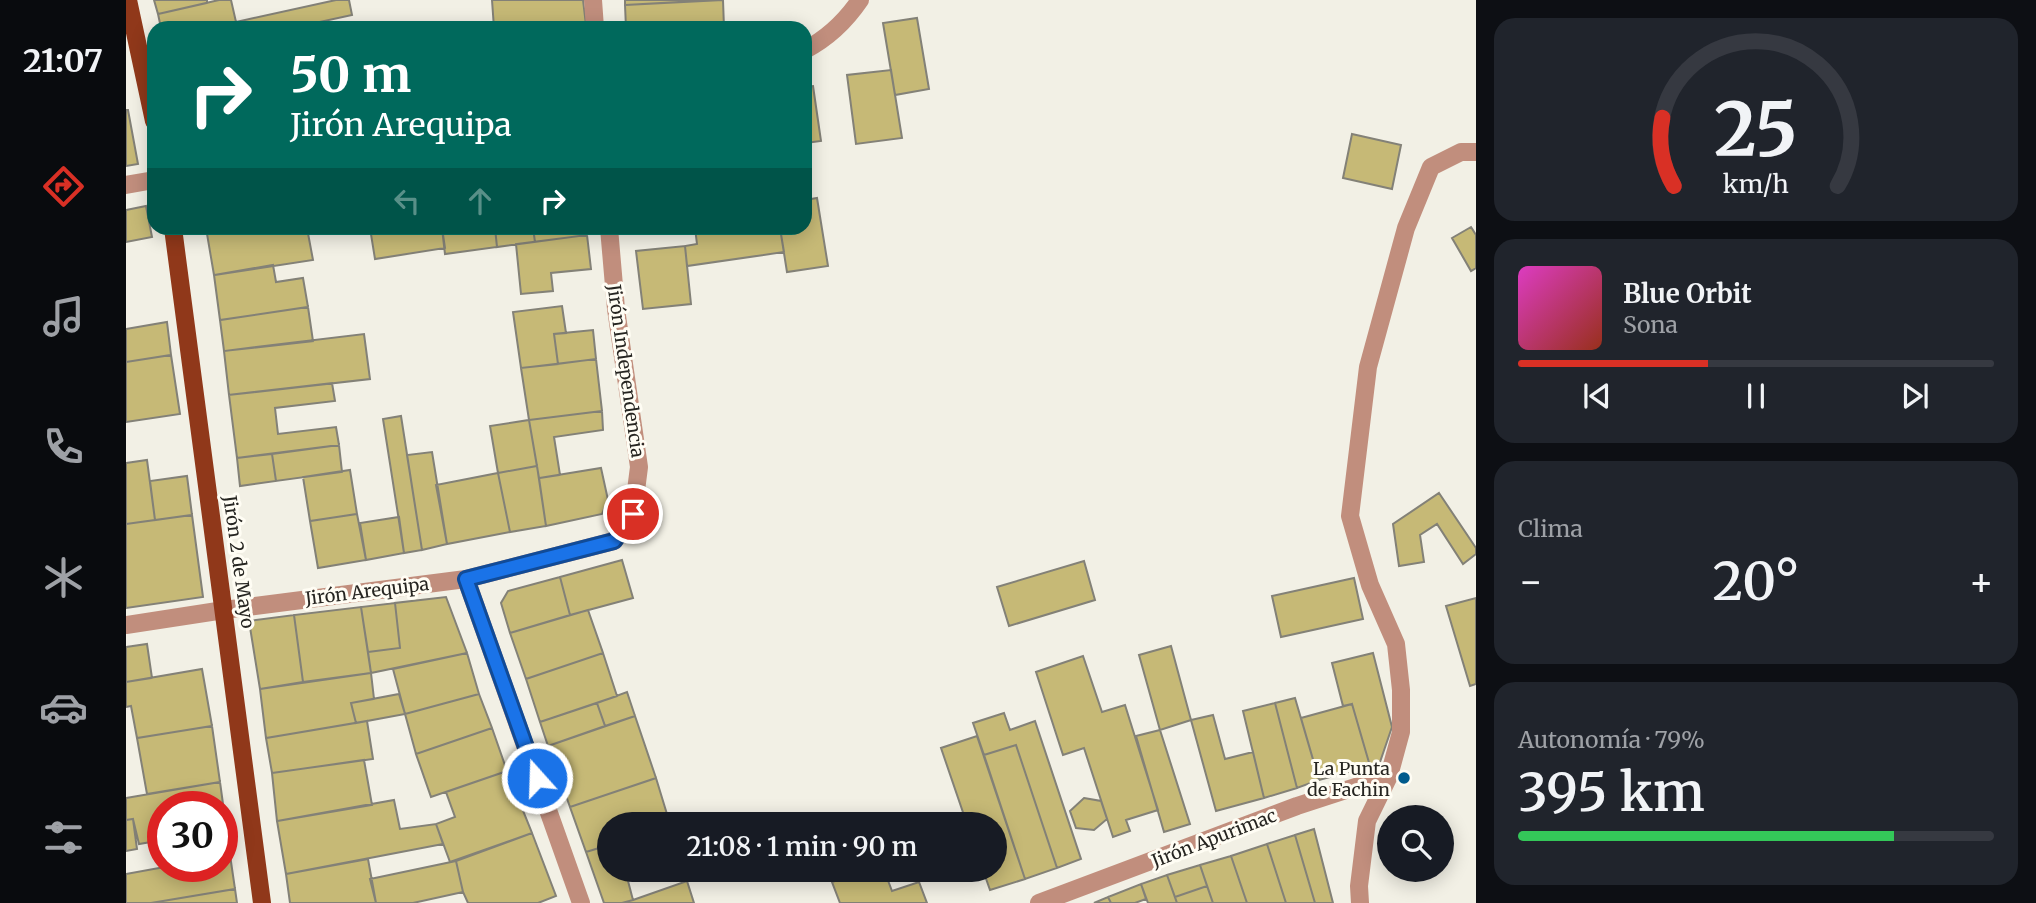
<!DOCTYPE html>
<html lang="es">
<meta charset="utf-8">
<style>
body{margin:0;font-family:Merriweather,serif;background:#20242c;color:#f1f3f6;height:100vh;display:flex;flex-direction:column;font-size:26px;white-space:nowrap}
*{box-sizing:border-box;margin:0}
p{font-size:23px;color:#9ea1a6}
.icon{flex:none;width:38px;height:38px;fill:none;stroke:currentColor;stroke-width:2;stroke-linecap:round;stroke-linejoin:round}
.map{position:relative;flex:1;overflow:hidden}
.side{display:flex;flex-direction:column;gap:18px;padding:18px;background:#0d0f14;width:560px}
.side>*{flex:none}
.banner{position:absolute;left:21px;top:21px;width:665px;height:214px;border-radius:21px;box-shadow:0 4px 18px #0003;background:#00695c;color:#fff;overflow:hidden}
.fabs{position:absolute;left:1251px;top:805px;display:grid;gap:14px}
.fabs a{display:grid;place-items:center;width:77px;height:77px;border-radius:50%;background:#171b24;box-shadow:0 4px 18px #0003;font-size:35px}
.speed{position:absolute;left:21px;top:791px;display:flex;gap:14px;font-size:35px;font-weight:700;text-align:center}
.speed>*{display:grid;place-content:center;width:91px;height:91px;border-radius:50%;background:#171b24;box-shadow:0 4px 18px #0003;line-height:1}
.speed .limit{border:10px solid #d22;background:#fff;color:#111}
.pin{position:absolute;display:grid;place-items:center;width:60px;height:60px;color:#fff;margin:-30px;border:4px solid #fff;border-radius:50%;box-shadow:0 2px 7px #0007}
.me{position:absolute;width:77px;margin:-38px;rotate:340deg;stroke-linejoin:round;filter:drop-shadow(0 0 5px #0008)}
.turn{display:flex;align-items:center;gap:24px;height:147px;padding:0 28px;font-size:32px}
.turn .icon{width:91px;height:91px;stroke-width:2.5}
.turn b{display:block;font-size:49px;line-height:60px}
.lanes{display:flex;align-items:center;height:66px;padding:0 28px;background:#0003;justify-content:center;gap:35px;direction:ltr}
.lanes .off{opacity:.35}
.big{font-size:52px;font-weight:600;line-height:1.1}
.side .widget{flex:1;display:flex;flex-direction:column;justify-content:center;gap:10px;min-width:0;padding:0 24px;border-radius:21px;background:#20242c}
.side .dial{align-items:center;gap:0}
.dial svg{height:182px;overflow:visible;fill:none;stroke:#363941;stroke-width:7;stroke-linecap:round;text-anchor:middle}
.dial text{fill:#f1f3f6;stroke:none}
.song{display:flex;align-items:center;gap:21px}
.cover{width:84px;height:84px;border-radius:10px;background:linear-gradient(135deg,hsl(310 70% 55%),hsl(10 70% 35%))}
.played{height:7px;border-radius:4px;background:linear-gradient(90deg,#d93025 40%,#363941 40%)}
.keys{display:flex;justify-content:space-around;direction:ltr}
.heat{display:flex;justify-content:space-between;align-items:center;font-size:38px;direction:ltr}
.charge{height:10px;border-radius:5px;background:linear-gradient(90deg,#34c759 79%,#363941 0)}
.trip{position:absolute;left:471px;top:812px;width:410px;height:70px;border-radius:35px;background:#171b24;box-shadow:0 4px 18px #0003;font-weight:600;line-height:70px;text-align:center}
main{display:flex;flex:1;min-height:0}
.tab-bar{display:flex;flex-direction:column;width:126px;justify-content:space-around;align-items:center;background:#090b0e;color:#9ea1a6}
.tab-bar .icon{width:49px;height:49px}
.tab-bar .active{color:#d93025}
.tab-bar b{font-size:32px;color:#f1f3f6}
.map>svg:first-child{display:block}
.building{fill:#c6b976;stroke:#838177;stroke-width:2}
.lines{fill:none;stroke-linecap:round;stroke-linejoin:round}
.minor{stroke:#c18e7d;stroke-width:18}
.major{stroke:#90381a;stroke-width:18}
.route-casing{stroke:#114b97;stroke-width:18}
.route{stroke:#1a73e8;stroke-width:12}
.poi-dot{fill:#015b8c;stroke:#fffdf4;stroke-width:2.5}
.labels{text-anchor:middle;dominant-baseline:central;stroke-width:6;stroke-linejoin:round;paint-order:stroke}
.street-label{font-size:18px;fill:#262521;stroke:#fffdf4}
.poi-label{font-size:18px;fill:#262521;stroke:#fffdf4;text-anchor:end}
</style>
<main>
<nav class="tab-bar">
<b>21:07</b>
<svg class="icon active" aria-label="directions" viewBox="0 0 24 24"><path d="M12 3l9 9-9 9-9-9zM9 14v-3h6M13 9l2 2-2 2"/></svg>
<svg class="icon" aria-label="music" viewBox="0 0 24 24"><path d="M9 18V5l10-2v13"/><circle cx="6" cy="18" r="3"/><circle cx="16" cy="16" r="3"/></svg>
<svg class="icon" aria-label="phone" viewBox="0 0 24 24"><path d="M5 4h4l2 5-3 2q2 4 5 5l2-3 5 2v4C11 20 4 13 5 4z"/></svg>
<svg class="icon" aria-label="climate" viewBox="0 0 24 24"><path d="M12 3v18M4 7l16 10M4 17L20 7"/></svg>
<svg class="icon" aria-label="car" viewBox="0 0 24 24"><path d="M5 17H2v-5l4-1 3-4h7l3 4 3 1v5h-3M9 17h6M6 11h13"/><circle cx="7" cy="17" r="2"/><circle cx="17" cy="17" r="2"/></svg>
<svg class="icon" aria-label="filters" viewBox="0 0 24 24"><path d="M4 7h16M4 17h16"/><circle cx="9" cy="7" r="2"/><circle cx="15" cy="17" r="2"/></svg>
</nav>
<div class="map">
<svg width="1350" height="903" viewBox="0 0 1350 903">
<rect width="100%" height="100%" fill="#f2f0e5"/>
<path class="building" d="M28 0H81V3L32 14Z
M93 0H105L110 22 82 28H35L32 14Z
M210 0H223L226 15 166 28H112L110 22Z
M366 0H457L460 25 427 28H368Z
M499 0H589L499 5Z
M597 0 598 28H500L499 5Z
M791 18 803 89 769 95 757 23Z
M110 22 112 28H82Z
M460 25V28H427Z
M765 70 776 138 730 144 721 75Z
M687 86 695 141 679 143V87Z
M0 110H2L12 164 0 166Z
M1226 134 1275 145 1266 189 1217 178Z
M691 198 702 266 661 272 654 228H679V200Z
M20 206 26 237 0 242V210Z
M1345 227 1350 235V268L1345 271 1326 238Z
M80 228H181L187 260 88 275Z
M244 228H316L319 248 249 259Z
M316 228H369L371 247 319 254Z
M369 228H407L409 242 371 247Z
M407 228H460L461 235 409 242Z
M569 228H654L658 252 561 266 559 246 571 244Z
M461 235 465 269 425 273 427 291 395 294 390 244Z
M559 246 565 304 517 309 510 251Z
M147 265 150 282 177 278 182 307 94 320 88 275Z
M436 306 440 333 428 334 432 364 395 368 387 312Z
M182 307 187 341 98 351 94 320Z
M41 322 45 355 0 362V329Z
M467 330 470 359 432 364 428 334Z
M238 334 244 379 103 395 98 351Z
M45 355 54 414 0 422V362Z
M470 359 476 411 403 420 395 368Z
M206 383 209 401 149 408 152 434 210 427 213 445 111 458 103 395Z
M476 411 477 430 428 437 434 475 413 478 403 420Z
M275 416 296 550 278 553 257 419Z
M403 420 411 466 372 473 364 426Z
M213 445 216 472 150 481 146 454Z
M306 452 321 544 296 550 281 455Z
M146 454 150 481 114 486 111 458Z
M21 460 29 520 0 524V463Z
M411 466 420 526 384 532 372 473Z
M475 468 482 500 476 514 420 526 413 478Z
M224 470 231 514 184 521 177 477Z
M372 473 384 532 321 544 310 485Z
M61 476 66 515 29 520 24 481Z
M1313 493 1350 548V554L1337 564 1311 524 1294 535 1298 562 1273 566 1267 524Z
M231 514 240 560 192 568 184 521Z
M66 515 77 597 0 608V524Z
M273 517 278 553 240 560 234 523Z
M496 560 507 598 444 615 434 577Z
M958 561 969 600 883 626 871 587Z
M434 577 444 615 384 633 375 603 382 591Z
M1228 578 1237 619 1155 637 1146 596Z
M320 597 341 653 245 673 242 652 274 648 269 603Z
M1350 598V684L1344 686 1320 606Z
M269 603 274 648 242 652 235 607Z
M235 607 245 673 177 682 168 615Z
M462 610 477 653 400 679 384 633Z
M168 615 177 682 134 689 123 621Z
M21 644 26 678 0 682V647Z
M1045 646 1065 720 1034 730 1013 655Z
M341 653 353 694 279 714 267 669Z
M477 653 491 696 414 722 400 679Z
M1247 653 1266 727 1254 762 1244 766 1226 704 1217 706 1206 663Z
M957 656 976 712 999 705 1032 810 1000 820 1004 831 987 837 958 748 937 755 910 672Z
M76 669 86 726 11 738 5 706 0 707V682Z
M245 673 248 699 225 703 230 723 140 738 134 689Z
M501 692 509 716 479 726 471 703Z
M273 694 279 714 230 723 225 703Z
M353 694 366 728 290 754 279 714Z
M1169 698 1193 780 1171 788 1149 703Z
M471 703 479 726 422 746 414 722Z
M1149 703 1171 788 1138 798 1117 711Z
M1226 704 1244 766 1193 780 1175 718Z
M878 713 884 730 909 721 955 859 931 868 890 745 858 755 847 723Z
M1087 715 1099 759 1127 752 1138 798 1090 811 1065 720Z
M509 716 530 778 444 807 422 746Z
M241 721 247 759 146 773 140 738Z
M86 726 94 782 21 794 11 738Z
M366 728 381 771 305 797 290 754Z
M1034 730 1064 824 1038 832 1010 736Z
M851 736 899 879 864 890 857 870H868V824H841L815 748Z
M890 745 931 868 899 879 858 755Z
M238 760 246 805 151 821 146 773Z
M381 771 406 833 324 862 310 824 329 817 320 792Z
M530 778 544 824H483V845L460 852 444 807Z
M94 782 104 855 96 857V807H37V840L13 844 7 819 0 820V798Z
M958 798 975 801 981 819 968 830 950 828 944 811Z
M268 800 274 829 310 824 317 844 160 874 151 821Z
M7 819 11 849 0 851V820Z
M1188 829 1207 903H1189L1169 835Z
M406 833 430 896 412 903H342L337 892 330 861Z
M1169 835 1189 903H1160L1141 844Z
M1141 844 1160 903H1121L1105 856Z
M483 845V870H532L533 872 502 881 507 900 496 903H478L460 852Z
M104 855 109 889 25 903H0V874L44 866H96V857Z
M1105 856 1121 903H1087L1074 865Z
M242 859 250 903H164L160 874Z
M330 861 337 892 287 903H250L244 879Z
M1074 865 1081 886 1049 897 1041 875Z
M741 870H758L766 891 793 882 801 903H714L706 882Z
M1041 875 1051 903H1022L1015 884Z
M561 881 568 903H496L507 900Z
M1015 884 1020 899 1009 903H985L982 897Z
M1081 886 1087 903H1051L1049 897Z
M109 889 111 903H25Z
M982 897 985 903H968Z"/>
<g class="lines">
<path class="minor" d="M467 0 469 28
M679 50C702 38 719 22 734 0
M0 185 28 180
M340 579 455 903
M0 625 98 610 340 579 488 541 507 514 513 467 490 309 483 228
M913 903 1171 806 1263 776
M1234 903 1233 886 1241 821 1263 776 1275 732V690L1270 644 1244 585 1224 516 1242 367 1280 228 1305 167 1335 152H1350"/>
<path class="major" d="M2 0 28 121
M47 228 136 903"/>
</g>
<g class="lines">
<defs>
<path id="route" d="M411 778 340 579 488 541 507 514"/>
</defs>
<use href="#route" class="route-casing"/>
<use href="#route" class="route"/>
</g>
<circle class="poi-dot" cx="1278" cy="778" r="7"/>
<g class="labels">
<g class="street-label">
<text transform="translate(500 371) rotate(82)">Jirón Independencia</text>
<text transform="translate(113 562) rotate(82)">Jirón 2 de Mayo</text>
<text transform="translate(241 591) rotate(-7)">Jirón Arequipa</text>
<text transform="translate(1088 838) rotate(-21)">Jirón Apurimac</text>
</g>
<g class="poi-label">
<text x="1264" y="768">La Punta<tspan x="1264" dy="21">de Fachin</tspan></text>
</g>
</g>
</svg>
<div class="fabs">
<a><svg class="icon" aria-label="search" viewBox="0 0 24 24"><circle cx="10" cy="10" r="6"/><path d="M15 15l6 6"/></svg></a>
</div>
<div class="speed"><div class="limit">30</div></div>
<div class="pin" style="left:507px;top:514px;background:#d93025"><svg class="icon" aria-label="arrive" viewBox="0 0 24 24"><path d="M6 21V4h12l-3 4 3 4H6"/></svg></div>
<svg class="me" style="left:411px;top:778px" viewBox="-20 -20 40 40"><circle r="17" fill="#1a73e8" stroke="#fff" stroke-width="3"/><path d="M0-11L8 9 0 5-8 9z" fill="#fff"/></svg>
<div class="trip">21:08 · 1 min · 90 m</div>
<div class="banner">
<div class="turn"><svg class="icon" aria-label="right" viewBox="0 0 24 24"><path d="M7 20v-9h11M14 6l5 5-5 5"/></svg><div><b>50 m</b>Jirón Arequipa</div></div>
<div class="lanes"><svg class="icon off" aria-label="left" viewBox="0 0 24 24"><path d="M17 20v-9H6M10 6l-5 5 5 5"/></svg><svg class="icon off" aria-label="ahead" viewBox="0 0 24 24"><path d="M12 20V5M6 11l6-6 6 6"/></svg><svg class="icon" aria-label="right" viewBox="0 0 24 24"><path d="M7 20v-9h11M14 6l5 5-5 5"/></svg></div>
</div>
</div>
<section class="side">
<div class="widget dial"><svg viewBox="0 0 100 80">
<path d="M14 69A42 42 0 1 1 86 69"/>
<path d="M14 69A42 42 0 0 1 9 39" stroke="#d93025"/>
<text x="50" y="56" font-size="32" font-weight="700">25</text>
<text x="50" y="72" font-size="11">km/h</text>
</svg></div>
<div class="widget">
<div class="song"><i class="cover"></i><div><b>Blue Orbit</b><p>Sona</p></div></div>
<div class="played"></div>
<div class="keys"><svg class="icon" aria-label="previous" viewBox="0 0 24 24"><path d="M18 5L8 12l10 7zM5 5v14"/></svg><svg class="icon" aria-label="pause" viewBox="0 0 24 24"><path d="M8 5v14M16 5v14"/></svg><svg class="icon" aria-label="next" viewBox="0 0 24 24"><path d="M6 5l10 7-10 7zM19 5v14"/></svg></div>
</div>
<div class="widget"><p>Clima</p>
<div class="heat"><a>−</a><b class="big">20°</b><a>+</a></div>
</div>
<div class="widget"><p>Autonomía · 79%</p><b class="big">395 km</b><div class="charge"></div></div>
</section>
</main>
